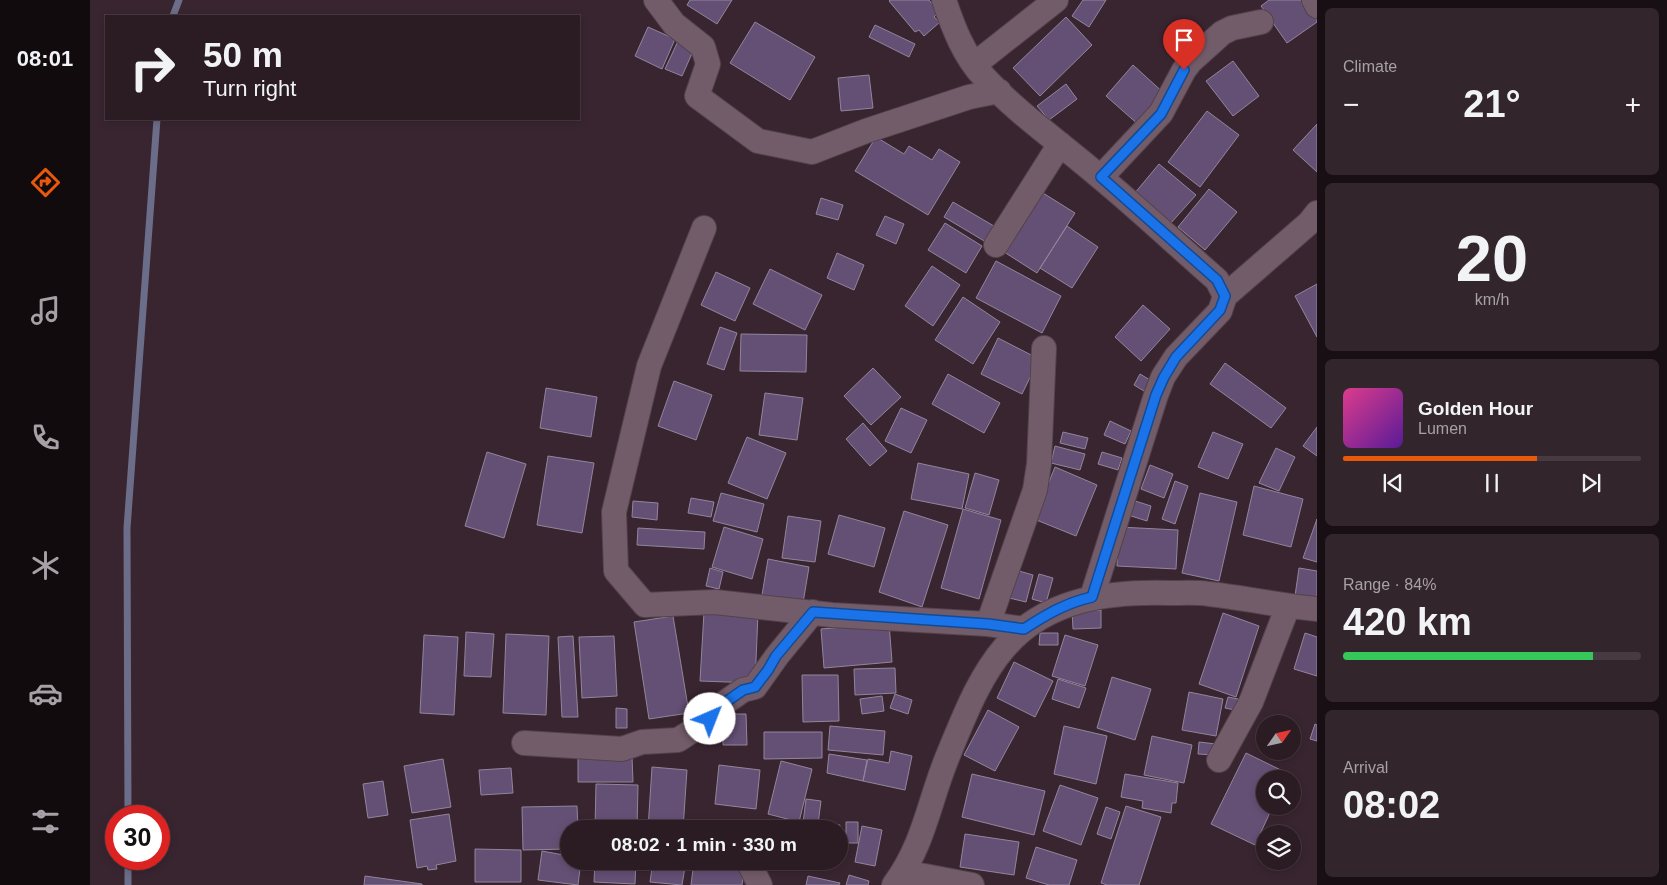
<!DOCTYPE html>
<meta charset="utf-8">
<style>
body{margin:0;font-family:Helvetica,sans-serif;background:#33252c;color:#f1f3f6;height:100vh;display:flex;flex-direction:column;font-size:19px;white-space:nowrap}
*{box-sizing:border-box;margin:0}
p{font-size:16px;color:#a6a1a6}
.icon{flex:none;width:28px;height:28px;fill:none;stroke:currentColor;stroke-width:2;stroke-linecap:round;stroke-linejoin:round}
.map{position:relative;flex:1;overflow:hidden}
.details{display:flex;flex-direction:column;gap:8px;padding:8px;background:#180f14;width:350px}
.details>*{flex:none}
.banner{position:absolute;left:15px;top:15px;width:475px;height:105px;border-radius:0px;box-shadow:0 2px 8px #0003,0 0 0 1px #473a41;background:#2b1c24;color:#f1f3f6;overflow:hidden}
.needle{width:32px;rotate:56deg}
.fabs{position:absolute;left:1166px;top:715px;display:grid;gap:10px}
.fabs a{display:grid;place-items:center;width:45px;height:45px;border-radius:50%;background:#2b1c24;box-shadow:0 2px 8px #0003,0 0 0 1px #473a41;font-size:25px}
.speed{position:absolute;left:15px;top:805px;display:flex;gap:10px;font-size:25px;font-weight:700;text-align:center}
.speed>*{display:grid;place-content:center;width:65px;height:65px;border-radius:50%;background:#2b1c24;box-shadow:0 2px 8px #0003,0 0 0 1px #473a41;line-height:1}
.speed .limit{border:8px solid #d22;background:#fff;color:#111}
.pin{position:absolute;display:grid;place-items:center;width:42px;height:42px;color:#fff;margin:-51px -21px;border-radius:50% 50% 50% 0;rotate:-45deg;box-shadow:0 0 5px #0007}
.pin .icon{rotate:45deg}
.me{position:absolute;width:55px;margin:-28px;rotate:44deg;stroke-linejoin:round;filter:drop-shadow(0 0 4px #0008)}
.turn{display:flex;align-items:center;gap:18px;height:105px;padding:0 15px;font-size:22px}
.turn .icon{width:65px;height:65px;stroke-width:2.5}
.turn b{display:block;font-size:35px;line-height:42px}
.big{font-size:38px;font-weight:600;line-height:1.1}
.details .tile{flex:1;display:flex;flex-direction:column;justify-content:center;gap:8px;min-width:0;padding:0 18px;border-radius:8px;background:#33252c}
.details .dial{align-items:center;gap:0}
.dial b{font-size:65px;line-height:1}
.song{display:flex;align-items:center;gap:15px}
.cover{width:60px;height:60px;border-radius:8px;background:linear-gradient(135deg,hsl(330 70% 55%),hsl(270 70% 35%))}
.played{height:5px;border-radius:2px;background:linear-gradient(90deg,#ea580c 65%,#473a41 65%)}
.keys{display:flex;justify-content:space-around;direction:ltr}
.heat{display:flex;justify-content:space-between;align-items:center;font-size:28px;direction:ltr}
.charge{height:8px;border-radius:4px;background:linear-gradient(90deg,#34c759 84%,#473a41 0)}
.trip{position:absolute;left:470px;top:820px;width:288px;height:50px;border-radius:25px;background:#2b1c24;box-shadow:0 2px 8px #0003,0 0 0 1px #473a41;font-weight:600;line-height:50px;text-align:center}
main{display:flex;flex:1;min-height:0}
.menu{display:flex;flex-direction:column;width:90px;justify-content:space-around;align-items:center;background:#110b0e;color:#a6a1a6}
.menu .icon{width:35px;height:35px}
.menu .current{color:#ea580c}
.menu b{font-size:22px;color:#f1f3f6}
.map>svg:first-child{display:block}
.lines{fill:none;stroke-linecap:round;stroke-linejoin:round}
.stream{stroke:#6c6d88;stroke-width:7}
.building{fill:#645075;stroke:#91859c}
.street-casing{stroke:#53424c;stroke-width:26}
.street{stroke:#735c69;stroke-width:24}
.route-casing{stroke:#114b97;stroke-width:12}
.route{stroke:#1a73e8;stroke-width:9}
</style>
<main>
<nav class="menu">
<b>08:01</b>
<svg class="icon current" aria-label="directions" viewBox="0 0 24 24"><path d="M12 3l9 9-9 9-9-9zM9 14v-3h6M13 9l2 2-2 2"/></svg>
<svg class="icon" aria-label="music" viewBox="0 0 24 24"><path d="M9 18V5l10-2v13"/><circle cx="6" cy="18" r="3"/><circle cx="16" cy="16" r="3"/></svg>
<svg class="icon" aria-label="phone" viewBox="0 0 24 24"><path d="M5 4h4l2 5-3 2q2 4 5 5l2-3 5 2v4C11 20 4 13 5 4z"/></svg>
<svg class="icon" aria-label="climate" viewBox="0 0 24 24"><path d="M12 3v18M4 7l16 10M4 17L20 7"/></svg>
<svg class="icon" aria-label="car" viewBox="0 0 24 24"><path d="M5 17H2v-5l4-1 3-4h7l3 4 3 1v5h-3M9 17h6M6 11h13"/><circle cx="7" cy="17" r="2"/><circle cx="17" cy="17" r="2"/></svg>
<svg class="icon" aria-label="filters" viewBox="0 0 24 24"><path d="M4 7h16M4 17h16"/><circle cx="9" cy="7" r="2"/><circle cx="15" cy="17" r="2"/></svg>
</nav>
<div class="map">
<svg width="1227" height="885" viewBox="0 0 1227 885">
<rect width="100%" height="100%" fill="#392530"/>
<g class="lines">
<path class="stream" d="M83 16 89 0
M38 816 37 528 67 119
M38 859V885"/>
</g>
<path class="building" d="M600 0H642L627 24 597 5Z
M800 0H839L849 12 844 17 850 22 834 36 829 30 825 32 799 1Z
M993 0H1016L999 27 982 16Z
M1179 0H1216L1227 15V22L1197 43 1171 6Z
M976 17 1002 45 950 96 923 68Z
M665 22 725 57 700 100 640 63Z
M785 25 825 44 819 57 779 37Z
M558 27 585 39 572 69 545 56Z
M588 41 604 49 592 76 575 69Z
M1143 61 1169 96 1143 116 1116 81Z
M1043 65 1077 96 1050 126 1016 96Z
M779 75 783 108 751 111 748 78Z
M976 84 987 99 959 120 947 106Z
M1117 111 1149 135 1110 187 1078 162Z
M1227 124V172L1203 150Z
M786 137 814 154 819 146 842 160 849 149 870 162 838 215 765 171Z
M1069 164 1106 195 1080 224 1044 194Z
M1119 189 1147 212 1115 250 1088 227Z
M953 193 985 213 947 273 914 252Z
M731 198 753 205 748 220 726 214Z
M863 202 909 229 901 245 854 217Z
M795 216 814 224 806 244 786 235Z
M855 223 892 246 876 273 838 250Z
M977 226 1008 247 982 288 950 268Z
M747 253 774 265 764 290 737 278Z
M906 261 971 296 952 333 886 298Z
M842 266 870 285 843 326 815 306Z
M680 269 732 295 715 330 663 304Z
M626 272 660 288 645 321 611 305Z
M1227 284V337L1205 296Z
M873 297 910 322 883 364 845 340Z
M1053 305 1080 329 1051 361 1025 337Z
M630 327 647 333 634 370 617 364Z
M651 334 717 335 716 372 650 371Z
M908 338 949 359 932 394 891 374Z
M1135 363 1196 408 1181 428 1120 384Z
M783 368 811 397 781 425 754 396Z
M858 374 910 403 894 433 842 404Z
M1050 374 1060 380 1054 391 1044 385Z
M584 381 622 395 606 440 568 426Z
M456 388 507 397 501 437 450 428Z
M675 393 713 398 707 440 669 435Z
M811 408 837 420 821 453 795 441Z
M1020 421 1041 431 1035 444 1014 435Z
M773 423 797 451 780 466 756 439Z
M1227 427V456L1213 446Z
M973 432 998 438 995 449 970 443Z
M1123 432 1153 444 1138 479 1108 467Z
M657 437 696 453 677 499 638 483Z
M965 446 995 454 990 470 961 463Z
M1186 448 1205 457 1189 491 1169 483Z
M397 452 436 464 414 538 375 526Z
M1012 452 1032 458 1028 470 1008 464Z
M458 456 504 463 492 533 447 525Z
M828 463 879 474 872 509 821 499Z
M1060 465 1083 474 1074 498 1051 489Z
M965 467 1007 485 986 536 944 519Z
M885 473 909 480 899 515 875 508Z
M1085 481 1098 486 1085 524 1072 519Z
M1164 486 1213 499 1201 547 1153 535Z
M631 493 674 504 667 532 623 521Z
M1110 493 1147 502 1129 581 1092 573Z
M601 498 624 502 621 517 598 513Z
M1042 500 1061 506 1057 521 1038 515Z
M543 501 568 503 567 520 542 517Z
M873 509 911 520 889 599 851 588Z
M814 511 858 525 832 607 789 592Z
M749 515 795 528 784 567 738 554Z
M698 516 731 521 725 562 692 558Z
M1227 519V562L1213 558Z
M634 527 673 539 662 579 622 567Z
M1029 527 1088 530 1086 569 1027 566Z
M548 528 615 532 614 549 547 545Z
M678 559 719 567 713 603 672 595Z
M620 568 633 572 629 589 616 586Z
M1209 568 1227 571V599L1205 596Z
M922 569 943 575 936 602 915 597Z
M949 574 963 578 956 603 942 599Z
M1011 610V628L983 629 982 611Z
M614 612 668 614 665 683 610 681Z
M1133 613 1169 626 1146 697 1109 684Z
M583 616 599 713 559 719 544 622Z
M799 623 802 662 734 668 731 629Z
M376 632 404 634 401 677 374 676Z
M950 633H968V645H949Z
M1215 633 1227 637V676L1204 669Z
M416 634 459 636 456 715 413 713Z
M334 635 368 637 364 715 330 713Z
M975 635 1008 645 995 686 962 676Z
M483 636 488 717H472L468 637Z
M524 636 527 696 492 698 489 637Z
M924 662 963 681 945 717 907 698Z
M805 668 806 693 765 695 764 669Z
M712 675H748L749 721 713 722Z
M1022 677 1061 689 1045 740 1007 728Z
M968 679 996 688 989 708 962 699Z
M1099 692 1133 699 1126 736 1092 730Z
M805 694 822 700 818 714 800 708Z
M792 696 794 711 772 714 770 699Z
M1138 697 1148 699 1145 710 1135 708Z
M526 708 537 709V728H526Z
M898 710 929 727 905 771 874 755Z
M633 714H656L657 745H633Z
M1225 724 1227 725V741L1220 739Z
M740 726 795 731 793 755 738 750Z
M974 726 1017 736 1006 784 964 774Z
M674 732H732V758L674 759Z
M1062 736 1102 745 1094 783 1054 775Z
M1109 742 1126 744 1125 755 1108 754Z
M801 751 822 756 815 790 773 781 778 759 799 763Z
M1156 753 1199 774 1197 779H1175V806H1183L1165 845 1121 824Z
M739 754 777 760 773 781 737 773Z
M488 756H542L543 782H488Z
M353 759 361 807 322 813 314 766Z
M691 761 722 769 709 822 678 814Z
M629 765 670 770 666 809 625 804Z
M562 767 597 770 593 829H558Z
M421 768 423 793 391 795 389 770Z
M882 774 955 791 944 835 872 817Z
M1035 774 1088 783 1086 803H1082L1081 813 1052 808 1053 801 1031 797Z
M293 781 298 815 278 818 273 784Z
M506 784 548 785 547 829H505Z
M970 785 1008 798 991 845 953 831Z
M716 799 731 801 728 824 713 823Z
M487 806 488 829H479V849L433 850 432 807Z
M1036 806 1071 817 1049 885H1017L1011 883Z
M1016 807 1030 812 1021 839 1007 834Z
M359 814 366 861 346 865 347 869 338 870 337 866 327 868 320 820Z
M669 821 719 825 718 829H669Z
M756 822H768V843H756Z
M738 823 750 825 749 832V829H738Z
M772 826 792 830 785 866 765 862Z
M875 834 929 842 924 875 870 867Z
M946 847 987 860 979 885H959L936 878Z
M385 849 431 850V882H385Z
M452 851 479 856V861H491L488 885 448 880Z
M505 861H546L545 884 504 882Z
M563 861H596L592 885 560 882Z
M604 861H626L655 866 652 885H601Z
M674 861H730L731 867H674Z
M759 875 779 881 778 885H756Z
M275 876 332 884V885H274Z
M718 876 750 883 749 885H716Z"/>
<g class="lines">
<defs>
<path id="street" d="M566 0 584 24 613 47 618 64 607 96 668 141 722 152 776 131 879 97 909 91
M854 0C863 27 874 56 894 77 928 114 972 144 1010 177 1050 210 1088 246 1127 280L1135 296 1130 311 1086 357 1073 377 1066 395 1002 597
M1224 0 1227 6
M885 64 966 0
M1011 177 1071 113 1094 70 1101 61 1132 33 1142 28 1171 22
M614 228 559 366 524 512 526 571 555 605 625 602 742 615 898 624 934 629
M906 245 970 144
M1135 296 1219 223 1227 213
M898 624 945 490 949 464 954 348
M434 743 532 749 552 742 588 740 620 719 633 704 653 690 665 687 687 656 723 612
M1129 760 1161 702 1198 606
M658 861 670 885
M814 872 882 885
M804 885C835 843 839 800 859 753 874 717 889 677 915 647 957 598 1021 591 1081 593 1093 593 1106 592 1119 594 1155 598 1191 606 1227 609"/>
</defs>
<use href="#street" class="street-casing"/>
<use href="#street" class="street"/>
</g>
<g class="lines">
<defs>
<path id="route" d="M620 719 633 704 653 690 665 687 678 670 686 656 723 612 898 624 934 629C957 614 976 603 1002 597L1066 395 1074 377 1086 357 1130 310 1135 296 1127 280 1011 177 1071 114 1094 70"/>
</defs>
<use href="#route" class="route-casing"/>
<use href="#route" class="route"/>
</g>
</svg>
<div class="fabs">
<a><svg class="needle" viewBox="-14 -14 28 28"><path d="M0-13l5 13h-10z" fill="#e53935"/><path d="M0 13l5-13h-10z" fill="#a6a1a6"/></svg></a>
<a><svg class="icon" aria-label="search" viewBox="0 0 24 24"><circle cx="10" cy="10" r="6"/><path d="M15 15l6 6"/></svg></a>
<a><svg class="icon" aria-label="layers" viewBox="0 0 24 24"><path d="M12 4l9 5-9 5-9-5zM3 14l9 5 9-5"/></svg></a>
</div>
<div class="speed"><div class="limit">30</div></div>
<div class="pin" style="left:1094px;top:70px;background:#d93025"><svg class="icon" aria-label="arrive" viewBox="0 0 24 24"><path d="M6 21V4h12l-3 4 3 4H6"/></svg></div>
<svg class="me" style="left:620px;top:719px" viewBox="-20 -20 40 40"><circle r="19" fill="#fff"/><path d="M0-13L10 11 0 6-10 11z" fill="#1a73e8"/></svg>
<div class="trip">08:02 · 1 min · 330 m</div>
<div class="banner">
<div class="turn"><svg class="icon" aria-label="right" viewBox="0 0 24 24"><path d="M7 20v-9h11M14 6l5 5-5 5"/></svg><div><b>50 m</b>Turn right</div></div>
</div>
</div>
<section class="details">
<div class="tile"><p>Climate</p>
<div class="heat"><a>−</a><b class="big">21°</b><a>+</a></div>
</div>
<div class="tile dial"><b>20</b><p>km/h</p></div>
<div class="tile">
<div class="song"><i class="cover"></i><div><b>Golden Hour</b><p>Lumen</p></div></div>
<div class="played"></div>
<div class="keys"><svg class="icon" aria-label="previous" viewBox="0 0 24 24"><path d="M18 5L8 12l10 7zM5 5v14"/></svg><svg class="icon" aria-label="pause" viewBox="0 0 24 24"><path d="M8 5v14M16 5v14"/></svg><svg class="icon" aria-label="next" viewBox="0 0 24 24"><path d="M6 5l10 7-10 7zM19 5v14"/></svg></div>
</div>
<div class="tile"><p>Range · 84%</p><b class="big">420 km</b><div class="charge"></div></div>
<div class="tile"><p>Arrival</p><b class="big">08:02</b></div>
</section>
</main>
